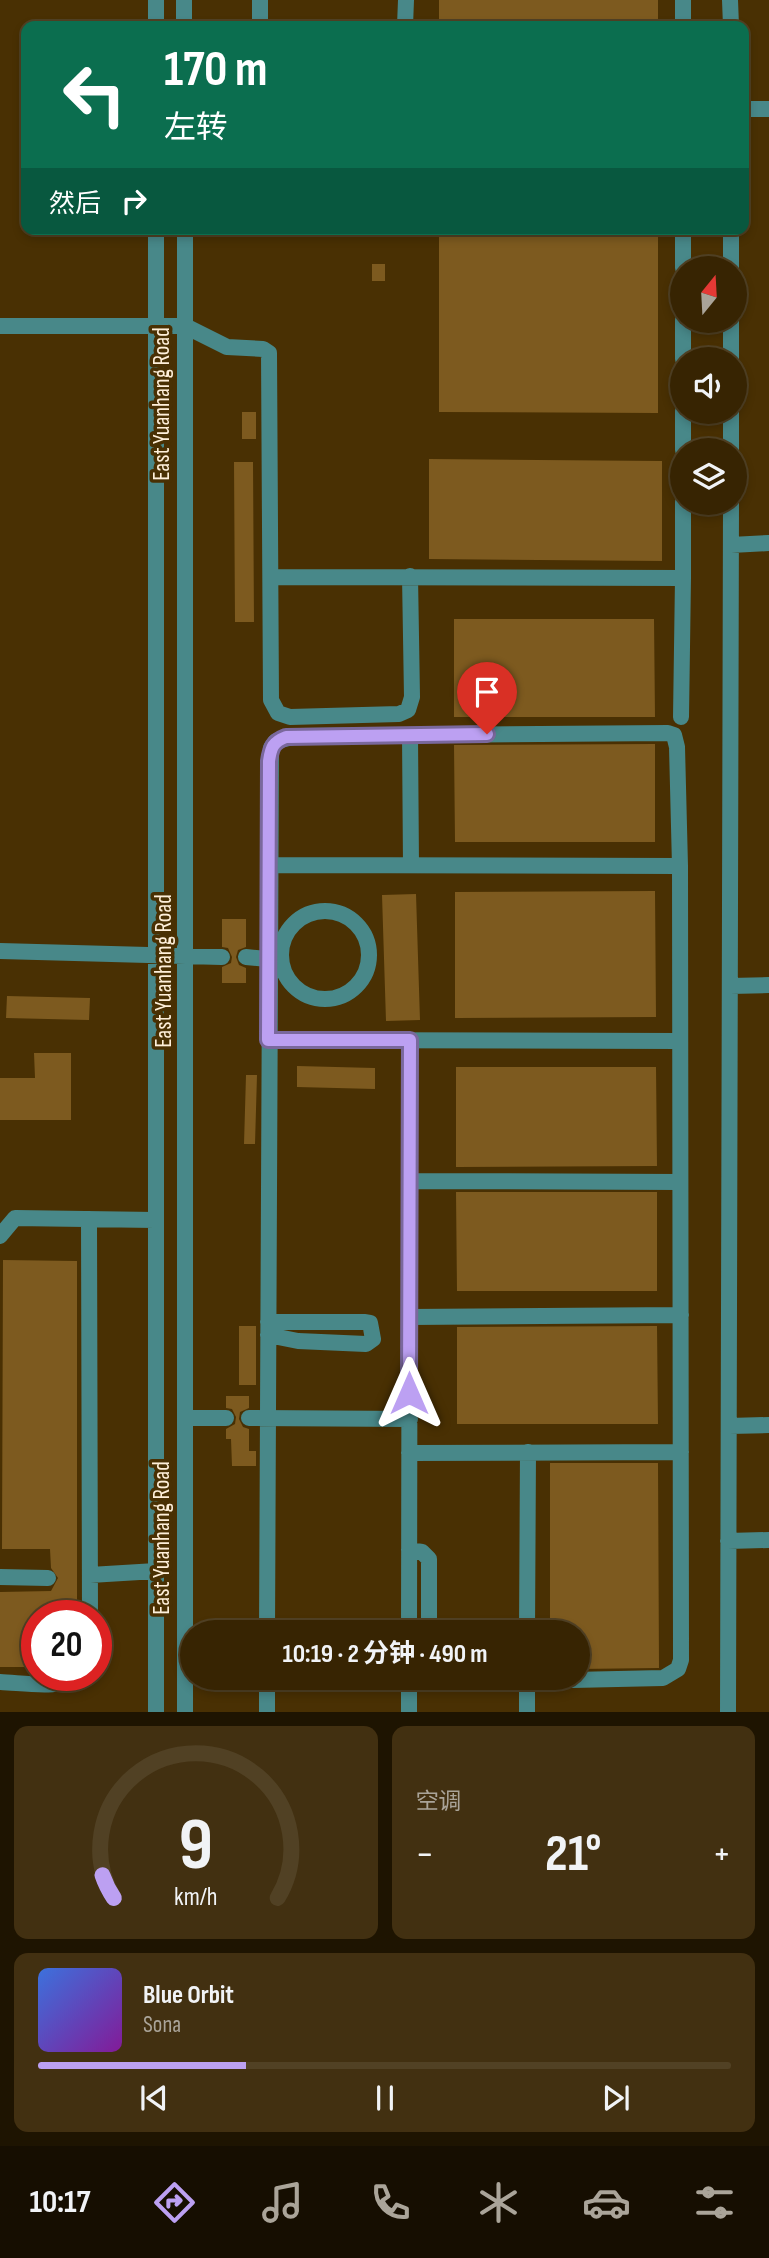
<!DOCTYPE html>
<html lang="zh">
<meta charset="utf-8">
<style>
body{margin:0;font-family:"Sofia Sans Condensed","Noto Sans SC",sans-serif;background:#423011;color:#f1f3f6;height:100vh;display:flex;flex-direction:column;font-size:26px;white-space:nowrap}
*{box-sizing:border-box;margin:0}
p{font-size:23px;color:#aaa499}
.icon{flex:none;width:38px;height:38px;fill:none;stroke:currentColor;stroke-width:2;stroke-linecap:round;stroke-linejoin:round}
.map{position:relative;height:1712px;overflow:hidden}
.side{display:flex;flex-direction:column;gap:14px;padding:14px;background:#1e1401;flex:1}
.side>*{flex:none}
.guide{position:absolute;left:21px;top:21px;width:728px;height:214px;border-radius:14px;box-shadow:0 4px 10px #0003,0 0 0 2px #514124;background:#0b6e4f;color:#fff;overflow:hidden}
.needle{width:46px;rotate:18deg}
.controls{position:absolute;left:670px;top:256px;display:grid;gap:14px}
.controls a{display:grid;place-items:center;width:77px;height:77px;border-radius:50%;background:#372402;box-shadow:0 4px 10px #0003,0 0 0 2px #514124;font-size:35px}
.speed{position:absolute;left:21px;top:1600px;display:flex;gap:14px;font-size:35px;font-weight:700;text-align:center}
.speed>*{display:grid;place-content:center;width:91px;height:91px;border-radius:50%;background:#372402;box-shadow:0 4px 10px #0003,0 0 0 2px #514124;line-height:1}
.speed .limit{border:10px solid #d22;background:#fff;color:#111}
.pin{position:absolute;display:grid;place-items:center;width:60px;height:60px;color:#fff;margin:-72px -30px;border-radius:50% 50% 50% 0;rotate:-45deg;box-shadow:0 0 7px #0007}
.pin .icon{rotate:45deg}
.me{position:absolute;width:77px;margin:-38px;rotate:0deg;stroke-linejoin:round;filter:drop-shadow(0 0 5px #0008)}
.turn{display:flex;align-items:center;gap:24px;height:147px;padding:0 28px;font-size:32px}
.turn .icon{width:91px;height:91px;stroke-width:2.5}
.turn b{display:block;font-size:49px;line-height:60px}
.then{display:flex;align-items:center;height:66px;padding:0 28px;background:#0003;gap:14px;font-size:26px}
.big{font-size:52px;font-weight:700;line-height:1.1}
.side .widget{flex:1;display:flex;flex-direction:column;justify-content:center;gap:10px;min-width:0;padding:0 24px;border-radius:14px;background:#423011}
.side .dial{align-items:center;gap:0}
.dial svg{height:182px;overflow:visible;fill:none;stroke:#514124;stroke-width:7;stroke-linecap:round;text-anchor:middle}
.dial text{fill:#f1f3f6;stroke:none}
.song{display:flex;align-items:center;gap:21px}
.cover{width:84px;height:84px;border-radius:10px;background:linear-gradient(135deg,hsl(220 70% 55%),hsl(290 70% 35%))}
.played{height:7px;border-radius:4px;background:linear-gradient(90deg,#bca0f2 30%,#514124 30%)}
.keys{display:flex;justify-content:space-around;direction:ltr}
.heat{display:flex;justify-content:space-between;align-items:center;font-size:38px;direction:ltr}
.side .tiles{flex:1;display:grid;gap:14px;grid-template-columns:1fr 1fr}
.widget:last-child{grid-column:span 2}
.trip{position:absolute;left:180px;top:1620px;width:410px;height:70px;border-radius:35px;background:#372402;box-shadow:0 4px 10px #0003,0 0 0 2px #514124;font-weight:700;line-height:70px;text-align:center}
.menu{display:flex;height:112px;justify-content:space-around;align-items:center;background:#160e01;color:#aaa499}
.menu .icon{width:49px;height:49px}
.menu .selected{color:#bca0f2}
.menu b{font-size:32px;color:#f1f3f6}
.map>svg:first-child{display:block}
.building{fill:#7d5a1f}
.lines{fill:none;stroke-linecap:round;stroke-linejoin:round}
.minor{stroke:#488889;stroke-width:16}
.route-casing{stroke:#7a689d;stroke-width:18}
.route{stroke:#bca0f2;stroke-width:12}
.labels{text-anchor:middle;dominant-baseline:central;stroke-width:7;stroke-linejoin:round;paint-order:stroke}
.street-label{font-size:23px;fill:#feefd9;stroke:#493003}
</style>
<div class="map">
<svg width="769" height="1712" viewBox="0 0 769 1712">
<rect width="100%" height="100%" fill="#493003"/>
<path class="building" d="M439 0H658V26H439Z
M439 229H658V413L439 412Z
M372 264H385V281H372Z
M242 412H256V439H242Z
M429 459 662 461V561L429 559Z
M234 462H253L254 622H235Z
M454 619H654L655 717H454Z
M655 744V842H455L454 745Z
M655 891 656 1017 455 1018V892Z
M416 894 420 1020 386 1021 382 895Z
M222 919H246V947L238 950 236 957 239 965 246 968V983H222V967L231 963 232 957 228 948 222 947Z
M7 996 90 998 89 1020 6 1018Z
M34 1053H71V1120H0V1078H35Z
M297 1066 375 1068V1089L297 1087Z
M456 1067H656L657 1166 456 1167Z
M246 1075H257L255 1144H244Z
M456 1192H657V1291H457Z
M3 1260 77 1261V1615H37V1667H0V1592L51 1591 58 1578 51 1568 50 1549H2Z
M239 1326H256V1385H239Z
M657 1326 658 1424H457V1327Z
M226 1396H249V1408L240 1412 239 1419 243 1427 249 1429V1451H256V1466H232L231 1439H226V1429L235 1424 236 1417 232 1409 226 1408Z
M550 1463H658L659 1668 578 1669V1633H550Z"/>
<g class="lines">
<path class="minor" d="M184 0V26
M683 0V26
M730 0 731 26
M156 26V0
M260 26V0
M405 26 406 0
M744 109H769
M156 229V1712
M185 229V1712
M683 229V268
M731 268V229
M683 320V359
M0 326H185L227 347 263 349 269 353 271 700 278 713 290 717 399 714 408 710 412 697 410 576
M731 359V320
M683 411V450
M731 450V411
M683 502V578
M731 545 769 543
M271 577 683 578 681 717
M410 735 411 865
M269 865 680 866
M281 955a44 44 0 1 1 88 0a44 44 0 1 1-88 0Z
M0 951 222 957
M246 957 278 960
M730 986 769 985
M268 1040 680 1041
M410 1181 680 1182
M89 1219 90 1615
M0 1236 15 1218 155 1220
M409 1317 681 1315
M268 1335 298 1341 366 1344 373 1339 370 1323 364 1322H268
M186 1418H226
M249 1418 410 1419
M729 1426 769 1425
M409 1453 681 1452
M728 1541 769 1540
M409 1550 422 1552 429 1559V1633
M90 1575 156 1571
M0 1577 48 1578
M267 1633 271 748 276 741 298 736 668 733 674 735 677 747 680 866 681 1660 678 1669 663 1678 527 1681
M409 1633 410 1040
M527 1633 528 1452
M0 1682C26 1683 61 1690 84 1675
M267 1712V1678
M409 1712V1678
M527 1712V1678
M728 1712 731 502"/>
</g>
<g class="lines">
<defs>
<path id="route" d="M409 1393 410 1040H268L269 761C271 747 273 742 286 737L487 734"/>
</defs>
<use href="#route" class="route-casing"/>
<use href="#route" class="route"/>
</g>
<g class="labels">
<g class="street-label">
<text transform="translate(162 404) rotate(-90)">East Yuanhang Road</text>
<text transform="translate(164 971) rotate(-90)">East Yuanhang Road</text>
<text transform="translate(162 1538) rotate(-90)">East Yuanhang Road</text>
</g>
</g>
</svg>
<div class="controls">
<a><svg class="needle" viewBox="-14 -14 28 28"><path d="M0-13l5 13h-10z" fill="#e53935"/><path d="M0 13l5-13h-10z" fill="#aaa499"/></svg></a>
<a><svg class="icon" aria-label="sound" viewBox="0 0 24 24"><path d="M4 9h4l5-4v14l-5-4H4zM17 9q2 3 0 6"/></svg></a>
<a><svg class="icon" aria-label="layers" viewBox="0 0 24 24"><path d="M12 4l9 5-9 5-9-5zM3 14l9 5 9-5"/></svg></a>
</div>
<div class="speed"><div class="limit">20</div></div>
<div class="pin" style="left:487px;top:734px;background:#d93025"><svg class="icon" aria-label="arrive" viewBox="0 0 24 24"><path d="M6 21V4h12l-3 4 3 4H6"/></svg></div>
<svg class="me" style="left:409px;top:1393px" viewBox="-20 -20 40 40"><path d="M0-17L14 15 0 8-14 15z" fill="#bca0f2" stroke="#fff" stroke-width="4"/></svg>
<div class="trip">10:19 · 2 分钟 · 490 m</div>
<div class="guide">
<div class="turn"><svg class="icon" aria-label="left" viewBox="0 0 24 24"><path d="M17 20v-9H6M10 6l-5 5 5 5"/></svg><div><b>170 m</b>左转</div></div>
<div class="then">然后<svg class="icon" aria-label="right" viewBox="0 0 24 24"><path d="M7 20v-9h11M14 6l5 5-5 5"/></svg></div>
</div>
</div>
<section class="side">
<div class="tiles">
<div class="widget dial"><svg viewBox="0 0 100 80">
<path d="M14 69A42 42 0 1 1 86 69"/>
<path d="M14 69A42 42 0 0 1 9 59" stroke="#bca0f2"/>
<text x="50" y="56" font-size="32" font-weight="700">9</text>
<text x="50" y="72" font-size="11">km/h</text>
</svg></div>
<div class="widget"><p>空调</p>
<div class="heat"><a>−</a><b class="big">21°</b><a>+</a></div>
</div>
<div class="widget">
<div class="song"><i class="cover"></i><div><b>Blue Orbit</b><p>Sona</p></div></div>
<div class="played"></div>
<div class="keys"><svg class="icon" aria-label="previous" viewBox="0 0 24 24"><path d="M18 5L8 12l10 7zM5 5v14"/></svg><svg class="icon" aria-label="pause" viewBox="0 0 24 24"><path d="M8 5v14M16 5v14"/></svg><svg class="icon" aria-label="next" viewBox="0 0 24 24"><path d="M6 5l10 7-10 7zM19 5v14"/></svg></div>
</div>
</div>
</section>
<nav class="menu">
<b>10:17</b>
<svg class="icon selected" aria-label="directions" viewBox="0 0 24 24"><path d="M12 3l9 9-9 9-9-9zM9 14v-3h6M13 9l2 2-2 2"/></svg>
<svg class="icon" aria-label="music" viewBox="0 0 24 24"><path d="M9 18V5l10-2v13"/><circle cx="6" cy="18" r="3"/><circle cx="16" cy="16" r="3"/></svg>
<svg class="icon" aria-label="phone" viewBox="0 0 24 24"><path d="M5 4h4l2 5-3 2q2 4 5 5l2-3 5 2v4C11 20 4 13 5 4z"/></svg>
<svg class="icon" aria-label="climate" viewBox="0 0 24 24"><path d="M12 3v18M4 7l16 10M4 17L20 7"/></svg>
<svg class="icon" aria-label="car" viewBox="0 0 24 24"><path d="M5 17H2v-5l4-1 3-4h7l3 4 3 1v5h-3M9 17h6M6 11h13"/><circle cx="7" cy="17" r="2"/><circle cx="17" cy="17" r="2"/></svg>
<svg class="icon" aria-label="filters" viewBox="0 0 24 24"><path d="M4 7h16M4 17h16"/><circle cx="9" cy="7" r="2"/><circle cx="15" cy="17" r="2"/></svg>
</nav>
